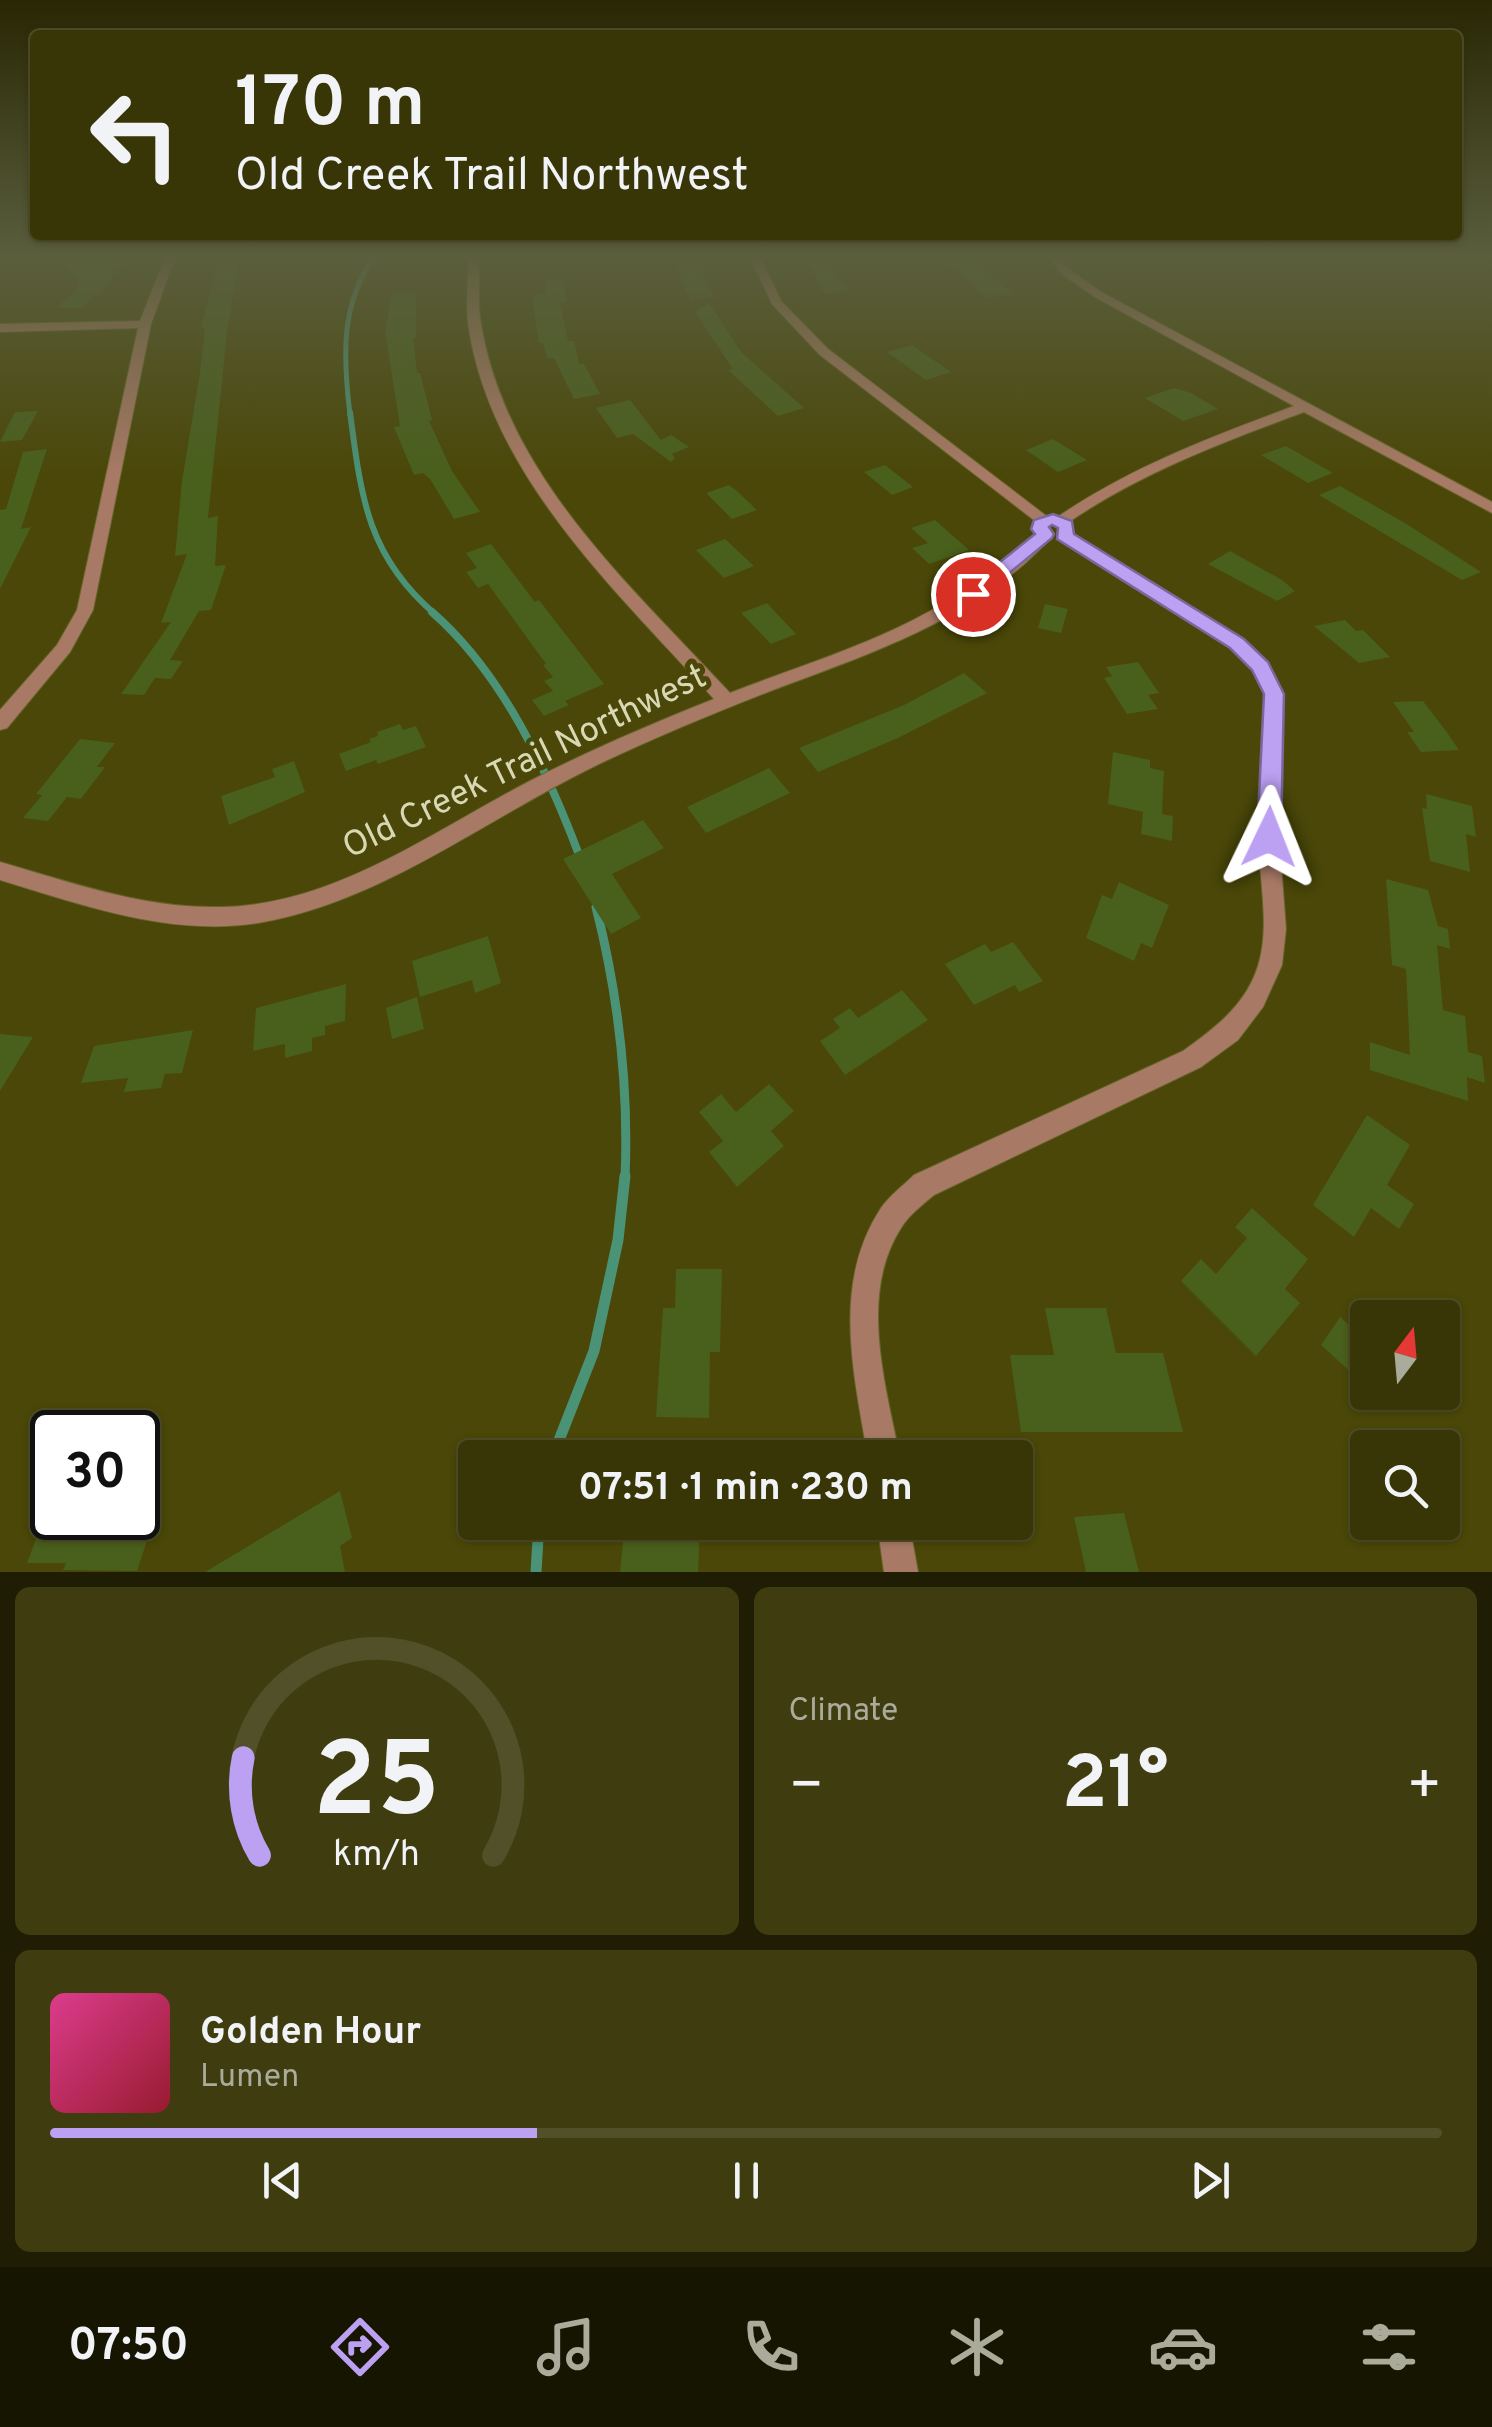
<!DOCTYPE html>
<meta charset="utf-8">
<style>
body{margin:0;font-family:Overpass,sans-serif;background:#3f3d10;color:#f1f3f6;height:100vh;display:flex;flex-direction:column;font-size:38px;white-space:nowrap}
*{box-sizing:border-box;margin:0}
p{font-size:32px;color:#abab9b}
.icon{flex:none;width:55px;height:55px;fill:none;stroke:currentColor;stroke-width:2;stroke-linecap:round;stroke-linejoin:round}
.map{position:relative;height:1572px;overflow:hidden}
.side{display:flex;flex-direction:column;gap:15px;padding:15px;background:#1f1d03;flex:1}
.side>*{flex:none}
.hud{position:absolute;left:30px;top:30px;width:1432px;height:210px;border-radius:10px;box-shadow:0 2px 8px #0004,0 0 0 2px #525028;background:#383506;color:#f1f3f6;overflow:hidden}
.needle{width:65px;rotate:16deg}
.buttons{position:absolute;left:1350px;top:1300px;display:grid;gap:20px}
.buttons a{display:grid;place-items:center;width:110px;height:110px;border-radius:10px;background:#383506;box-shadow:0 2px 8px #0004,0 0 0 2px #525028;font-size:50px}
.speed{position:absolute;left:30px;top:1410px;display:flex;gap:20px;font-size:50px;font-weight:700;text-align:center}
.speed>*{display:grid;place-content:center;width:130px;height:130px;border-radius:50%;background:#383506;box-shadow:0 2px 8px #0004,0 0 0 2px #525028;line-height:1}
.speed .limit{border:5px solid #111;border-radius:15px;background:#fff;color:#111}
.pin{position:absolute;display:grid;place-items:center;width:85px;height:85px;color:#fff;margin:-42px;border:5px solid #fff;border-radius:50%;box-shadow:0 2px 10px #0007}
.me{position:absolute;width:110px;margin:-55px;rotate:2deg;stroke-linejoin:round;filter:drop-shadow(0 0 8px #0008)}
.turn{display:flex;align-items:center;gap:35px;height:210px;padding:0 40px;font-size:45px}
.turn .icon{width:130px;height:130px;stroke-width:2.5}
.turn b{display:block;font-size:70px;line-height:85px}
.big{font-size:75px;font-weight:700;line-height:1.1}
.side .widget{flex:1;display:flex;flex-direction:column;justify-content:center;gap:15px;min-width:0;padding:0 35px;border-radius:15px;background:#3f3d10}
.side .dial{align-items:center;gap:0}
.dial svg{height:260px;overflow:visible;fill:none;stroke:#525028;stroke-width:7;stroke-linecap:round;text-anchor:middle}
.dial text{fill:#f1f3f6;stroke:none}
.song{display:flex;align-items:center;gap:30px}
.cover{width:120px;height:120px;border-radius:15px;background:linear-gradient(135deg,hsl(330 70% 55%),hsl(350 70% 35%))}
.played{height:10px;border-radius:5px;background:linear-gradient(90deg,#bca0f2 35%,#525028 35%)}
.keys{display:flex;justify-content:space-around;direction:ltr}
.heat{display:flex;justify-content:space-between;align-items:center;font-size:55px;direction:ltr}
.side .tiles{flex:1;display:grid;gap:15px;grid-template-columns:1fr 1fr}
.widget:last-child{grid-column:span 2}
.trip{position:absolute;left:458px;top:1440px;width:575px;height:100px;border-radius:10px;background:#383506;box-shadow:0 2px 8px #0004,0 0 0 2px #525028;font-weight:700;line-height:100px;text-align:center}
.tabs{display:flex;height:160px;justify-content:space-around;align-items:center;background:#161502;color:#abab9b}
.tabs .icon{width:70px;height:70px}
.tabs .selected{color:#bca0f2}
.tabs b{font-size:45px;color:#f1f3f6}
.map>svg:first-child{display:block}
.lines{fill:none;stroke-linecap:round;stroke-linejoin:round}
.stream-far4{stroke:#4a9377;stroke-width:5}
.stream-far3{stroke:#4a9377;stroke-width:6}
.stream-far2{stroke:#4a9377;stroke-width:8}
.stream-far1{stroke:#4a9377;stroke-width:9}
.stream{stroke:#4a9377;stroke-width:11}
.building{fill:#495f1c}
.minor-casing{stroke:#67642a;stroke-width:2}
.tertiary-casing{stroke:#67642a;stroke-width:2}
.minor{fill:#a87a65;fill-rule:evenodd}
.tertiary{fill:#a87a65;fill-rule:evenodd}
.route{fill:#bca0f2;stroke:#7a689d;stroke-width:2.5}
.labels{text-anchor:middle;dominant-baseline:central;stroke-width:10;stroke-linejoin:round;paint-order:stroke}
.street-label{font-size:35px;fill:#d9d8b4;stroke:#4a4708}
</style>
<div class="map">
<svg width="1492" height="1572" viewBox="0 0 1492 1572">
<rect width="100%" height="100%" fill="#4a4708"/>
<g class="lines">
<path class="stream-far4" d="M350 415C343 357 340 304 375 255"/>
<path class="stream-far3" d="M350 412C361 496 367 556 435 614"/>
<path class="stream-far2" d="M432 612C504 675 548 772 581 860"/>
<path class="stream-far1" d="M596 907C619 998 629 1085 625 1179"/>
<path class="stream" d="M552 1458 594 1351 618 1240 625 1176
M536 1572 539 1522"/>
</g>
<path class="building" d="M110 255 121 265 101 295H94L82 308H57L80 284 64 263 94 256 100 264Z
M220 255H240L227 332 208 518 218 516 215 566 226 565 211 610 199 611 170 660 183 661 171 679 155 678 144 695 121 694 171 622 161 623 187 554 175 556 182 481 200 373 205 328H201Z
M704 255 703 273 714 297 690 300 676 266 677 256Z
M802 255H819L850 291 825 294Z
M949 255H968L1013 294 986 298 948 263H955Z
M546 279H564L566 302 560 303 568 341H574L579 364H584L600 394 574 399 554 358H547L543 343H539L532 295 545 294Z
M416 292V338H413L417 373H420L432 420 429 421 452 471 480 512 454 519 430 479 423 473 414 475 394 427 400 426 385 330 392 293Z
M709 303 742 353 804 408 778 416 728 370 733 369 695 312Z
M912 345 951 372 926 380 887 352Z
M1174 388 1191 393 1218 409 1183 421 1145 398Z
M630 400 661 440 671 435 689 447 672 454 675 458 671 462 633 434 617 438 596 408Z
M38 411 22 440 0 442 15 412Z
M1053 439 1087 460 1058 472 1026 450Z
M1286 446 1333 473 1308 483 1261 455Z
M47 449 21 529 31 527 0 589V510L6 509 23 452Z
M885 465 913 487 892 495 864 472Z
M729 485 737 491 757 510 732 519 706 493Z
M1340 486 1405 523 1481 572 1462 580 1319 495Z
M935 520 969 550 929 564 912 548 928 543 911 528Z
M725 539 754 566 724 578 696 550Z
M491 544 535 602 539 600 604 684 565 701 569 705 544 716 532 700 553 691 544 681 553 677 543 665 546 664 488 584 478 588 466 572 477 568 466 553Z
M1230 551 1282 580 1295 591 1277 601 1208 564Z
M767 603 796 634 771 644 741 613Z
M1045 604 1068 609 1061 633 1038 628Z
M1345 620 1356 631 1363 630 1390 657 1359 663 1314 626Z
M1138 662 1159 693 1148 695 1158 709 1127 714 1104 678 1112 676 1106 667Z
M964 673 987 693 898 738 818 772 799 748 904 705Z
M1423 701 1446 731 1459 750 1421 752 1407 732H1414L1393 702Z
M400 724 403 730 416 726 426 747 378 764 376 760 346 771 339 754 371 742 369 739 378 736 377 732Z
M80 739 115 743 97 767H105L81 799 67 797 48 821 23 818 42 795 36 794Z
M1113 752 1150 760V768L1164 771 1162 814 1173 816 1172 841 1141 834 1143 812 1108 804Z
M294 761 305 792 229 825 221 796 275 777 272 769Z
M769 768 790 793 706 833 687 807Z
M1426 794 1472 806 1476 837 1466 834 1470 872 1430 861 1422 808 1427 809Z
M643 820 664 848 612 874 641 918 611 934 563 859Z
M1386 879 1428 890 1438 926 1448 929 1450 949 1437 945 1443 1010 1465 1016 1468 1052 1482 1056 1485 1083 1467 1077 1468 1101 1370 1070V1042L1410 1055 1406 969 1392 965Z
M1119 882 1169 905 1152 948 1141 943 1134 961 1086 938 1102 895 1112 899Z
M488 936 501 983 475 993 472 980 420 997 412 961Z
M1013 942 1043 981 1019 992 1015 985 974 1005 945 964 985 944 991 952Z
M346 984 345 1021 325 1026V1035L312 1038V1051L285 1058V1044L253 1051 256 1008Z
M902 990 928 1020 845 1075 820 1041 840 1028 833 1019 850 1008 858 1018Z
M417 997 424 1029 392 1039 386 1008Z
M193 1030 182 1073 165 1074 161 1088 124 1092 128 1078 81 1083 94 1046Z
M0 1034 33 1037 0 1091Z
M769 1084 794 1111 771 1131 784 1146 737 1187 709 1152 723 1141 699 1112 721 1094 736 1112Z
M1367 1115 1410 1145 1387 1185 1414 1204 1399 1229 1371 1208 1354 1237 1313 1205Z
M1252 1208 1308 1259 1285 1289 1300 1303 1256 1356 1181 1281 1201 1259 1216 1274 1247 1238 1235 1227Z
M676 1269H722L720 1352H710L709 1418 656 1417 663 1308H675Z
M1045 1308H1106L1116 1353H1163L1183 1432H1021L1010 1355H1054Z
M1340 1317 1368 1342V1388L1321 1345Z
M340 1491 352 1538 340 1546 345 1572H205Z
M138 1497H161L137 1571 63 1570 66 1563H27L44 1518H138Z
M1124 1513 1139 1572H1086L1074 1517Z
M625 1522H700L698 1572H620Z"/>
<g class="lines">
<defs>
<path id="minor" d="M166 255H176L151 324 93 610 70 652 7 728 0 730V710L57 645 77 610 138 328 0 332V324L140 321Z
M469 255H479C480 277 477 302 481 324 506 476 631 586 730 693 804 664 881 642 949 600 982 580 1011 556 1040 531L1046 529 1054 534C982 617 872 653 773 690 714 713 656 737 599 764 488 817 383 902 258 923 170 937 83 905 0 880V862C73 883 145 909 222 907 334 905 432 832 528 782 588 751 651 724 714 699 617 591 489 475 468 323 466 301 468 277 469 255Z
M749 255H759L781 301 828 349 1049 518V524H1039L820 355 772 304Z
M1046 255H1057L1071 271 1103 293 1492 502V513L1304 412C1221 443 1140 473 1066 524H1056V518C1130 467 1211 437 1294 406L1095 297 1063 275Z
M1063 530 1243 639 1267 663 1283 694 1279 837 1286 929 1282 965 1263 1007 1238 1040 1201 1067 934 1195C922 1205 909 1215 901 1228 858 1295 886 1386 900 1458H868C854 1374 831 1284 881 1208 890 1195 903 1186 914 1175L1183 1051C1215 1028 1246 1005 1258 966 1271 924 1258 878 1259 836 1259 792 1269 739 1265 697 1263 676 1245 661 1231 647L1057 538V532Z
M877 1522H909L918 1572H884Z"/>
<path id="tertiary" d="M1482 255H1492V259L1483 257Z"/>
</defs>
<use href="#minor" class="minor-casing"/>
<use href="#tertiary" class="tertiary-casing"/>
<use href="#minor" class="minor"/>
<use href="#tertiary" class="tertiary"/>
</g>
<linearGradient id="sky" x2="0" y2="1"><stop stop-color="#292704"/><stop offset="0.54" stop-color="#5a5e3d"/><stop offset="1" stop-color="#5a5e3d" stop-opacity="0"/></linearGradient>
<rect width="1492" height="475" fill="url(#sky)"/>
<path class="route" d="M1053 514 1072 521 1074 534 1244 639 1268 662 1284 694 1281 837 1278 844H1261L1257 837 1264 694 1252 670 1230 648 1057 539 1058 528 1052 525 1049 527 1054 534 1052 538 979 598H966V589L1035 534 1031 529 1034 520Z"/>
<g class="labels">
<g class="street-label">
<text transform="translate(525 763) rotate(-26)">Old Creek Trail Northwest</text>
</g>
</g>
</svg>
<div class="buttons">
<a><svg class="needle" viewBox="-14 -14 28 28"><path d="M0-13l5 13h-10z" fill="#e53935"/><path d="M0 13l5-13h-10z" fill="#abab9b"/></svg></a>
<a><svg class="icon" aria-label="search" viewBox="0 0 24 24"><circle cx="10" cy="10" r="6"/><path d="M15 15l6 6"/></svg></a>
</div>
<div class="speed"><div class="limit">30</div></div>
<div class="pin" style="left:973px;top:594px;background:#d93025"><svg class="icon" aria-label="arrive" viewBox="0 0 24 24"><path d="M6 21V4h12l-3 4 3 4H6"/></svg></div>
<svg class="me" style="left:1269px;top:837px" viewBox="-20 -20 40 40"><path d="M0-17L14 15 0 8-14 15z" fill="#bca0f2" stroke="#fff" stroke-width="4"/></svg>
<div class="trip">07:51 · 1 min · 230 m</div>
<div class="hud">
<div class="turn"><svg class="icon" aria-label="left" viewBox="0 0 24 24"><path d="M17 20v-9H6M10 6l-5 5 5 5"/></svg><div><b>170 m</b>Old Creek Trail Northwest</div></div>
</div>
</div>
<section class="side">
<div class="tiles">
<div class="widget dial"><svg viewBox="0 0 100 80">
<path d="M14 69A42 42 0 1 1 86 69"/>
<path d="M14 69A42 42 0 0 1 9 39" stroke="#bca0f2"/>
<text x="50" y="56" font-size="32" font-weight="700">25</text>
<text x="50" y="72" font-size="11">km/h</text>
</svg></div>
<div class="widget"><p>Climate</p>
<div class="heat"><a>−</a><b class="big">21°</b><a>+</a></div>
</div>
<div class="widget">
<div class="song"><i class="cover"></i><div><b>Golden Hour</b><p>Lumen</p></div></div>
<div class="played"></div>
<div class="keys"><svg class="icon" aria-label="previous" viewBox="0 0 24 24"><path d="M18 5L8 12l10 7zM5 5v14"/></svg><svg class="icon" aria-label="pause" viewBox="0 0 24 24"><path d="M8 5v14M16 5v14"/></svg><svg class="icon" aria-label="next" viewBox="0 0 24 24"><path d="M6 5l10 7-10 7zM19 5v14"/></svg></div>
</div>
</div>
</section>
<nav class="tabs">
<b>07:50</b>
<svg class="icon selected" aria-label="directions" viewBox="0 0 24 24"><path d="M12 3l9 9-9 9-9-9zM9 14v-3h6M13 9l2 2-2 2"/></svg>
<svg class="icon" aria-label="music" viewBox="0 0 24 24"><path d="M9 18V5l10-2v13"/><circle cx="6" cy="18" r="3"/><circle cx="16" cy="16" r="3"/></svg>
<svg class="icon" aria-label="phone" viewBox="0 0 24 24"><path d="M5 4h4l2 5-3 2q2 4 5 5l2-3 5 2v4C11 20 4 13 5 4z"/></svg>
<svg class="icon" aria-label="climate" viewBox="0 0 24 24"><path d="M12 3v18M4 7l16 10M4 17L20 7"/></svg>
<svg class="icon" aria-label="car" viewBox="0 0 24 24"><path d="M5 17H2v-5l4-1 3-4h7l3 4 3 1v5h-3M9 17h6M6 11h13"/><circle cx="7" cy="17" r="2"/><circle cx="17" cy="17" r="2"/></svg>
<svg class="icon" aria-label="filters" viewBox="0 0 24 24"><path d="M4 7h16M4 17h16"/><circle cx="9" cy="7" r="2"/><circle cx="15" cy="17" r="2"/></svg>
</nav>
